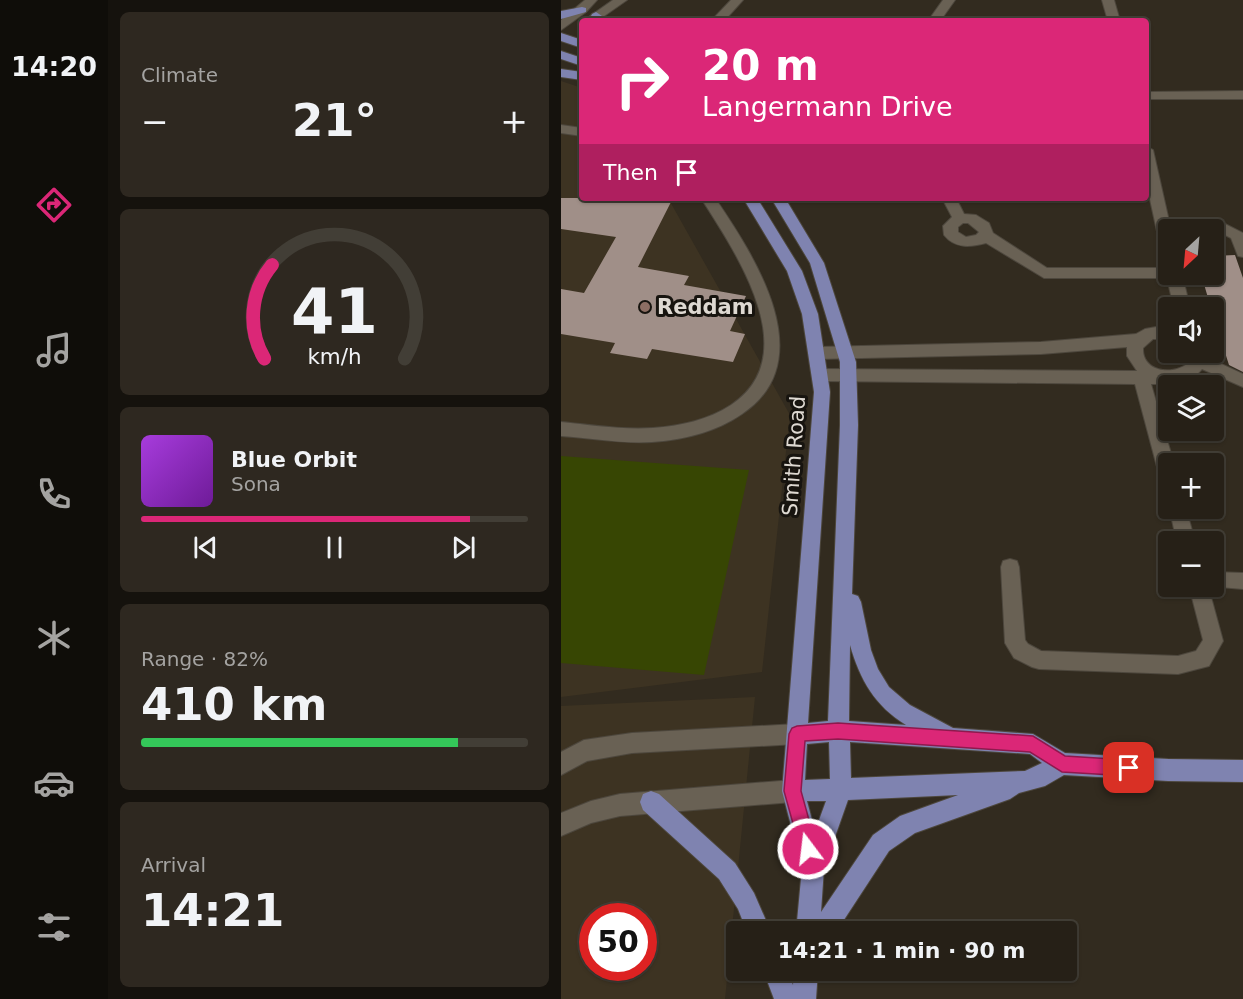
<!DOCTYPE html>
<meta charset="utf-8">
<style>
body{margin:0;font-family:"DejaVu Sans",sans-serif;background:#2e2820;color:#f1f3f6;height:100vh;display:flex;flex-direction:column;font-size:22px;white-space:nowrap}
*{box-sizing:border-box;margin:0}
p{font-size:20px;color:#a4a3a1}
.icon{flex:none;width:33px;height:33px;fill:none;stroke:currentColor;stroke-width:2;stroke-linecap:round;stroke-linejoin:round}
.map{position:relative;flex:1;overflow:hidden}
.drawer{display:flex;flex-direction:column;gap:12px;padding:12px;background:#15120d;width:453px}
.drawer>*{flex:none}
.hud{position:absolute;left:18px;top:18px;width:570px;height:183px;border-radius:6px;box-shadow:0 2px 4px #0004,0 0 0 2px #423e36;background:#db2777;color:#fff;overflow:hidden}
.needle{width:39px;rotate:206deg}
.fabs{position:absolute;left:597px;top:219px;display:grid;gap:12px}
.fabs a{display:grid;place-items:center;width:66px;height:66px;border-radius:6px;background:#262017;box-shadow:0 2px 4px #0004,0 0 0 2px #423e36;font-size:30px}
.speed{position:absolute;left:18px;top:903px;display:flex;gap:12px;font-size:30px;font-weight:700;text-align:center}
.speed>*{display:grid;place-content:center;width:78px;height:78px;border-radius:50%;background:#262017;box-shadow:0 2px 4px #0004,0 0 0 2px #423e36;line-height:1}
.speed .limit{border:9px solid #d22;background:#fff;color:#111}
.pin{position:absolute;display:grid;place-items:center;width:51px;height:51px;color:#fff;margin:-26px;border-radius:12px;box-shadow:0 3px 9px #0006}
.me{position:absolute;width:66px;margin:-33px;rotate:345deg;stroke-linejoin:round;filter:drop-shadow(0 0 4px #0008)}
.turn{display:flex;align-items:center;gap:21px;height:126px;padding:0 24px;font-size:27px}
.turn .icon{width:78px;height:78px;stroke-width:2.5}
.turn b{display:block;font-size:42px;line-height:51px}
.then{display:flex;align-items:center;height:57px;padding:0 24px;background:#0003;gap:12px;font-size:22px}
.big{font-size:45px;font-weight:700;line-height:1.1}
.drawer .widget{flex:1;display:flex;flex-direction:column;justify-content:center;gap:9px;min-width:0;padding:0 21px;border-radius:9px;background:#2e2820}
.drawer .dial{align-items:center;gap:0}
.dial svg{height:156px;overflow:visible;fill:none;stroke:#423e36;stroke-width:7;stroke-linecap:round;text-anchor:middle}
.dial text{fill:#f1f3f6;stroke:none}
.song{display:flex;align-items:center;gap:18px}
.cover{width:72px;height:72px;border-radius:9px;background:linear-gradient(135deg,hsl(280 70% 55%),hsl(280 70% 35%))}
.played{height:6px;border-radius:3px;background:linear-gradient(90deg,#db2777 85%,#423e36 85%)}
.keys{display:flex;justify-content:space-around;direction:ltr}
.heat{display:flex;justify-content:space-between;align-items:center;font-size:33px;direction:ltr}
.charge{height:9px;border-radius:4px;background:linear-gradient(90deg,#34c759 82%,#423e36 0)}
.trip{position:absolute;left:165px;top:921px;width:351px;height:60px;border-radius:6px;background:#262017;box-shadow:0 2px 4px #0004,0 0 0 2px #423e36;font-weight:700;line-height:60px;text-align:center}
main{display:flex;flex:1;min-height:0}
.dock{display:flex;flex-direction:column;width:108px;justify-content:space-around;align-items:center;background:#0f0d09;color:#a4a3a1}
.dock .icon{width:42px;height:42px}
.dock .on{color:#db2777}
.dock b{font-size:27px;color:#f1f3f6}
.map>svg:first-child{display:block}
.built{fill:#3d3322;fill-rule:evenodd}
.green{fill:#374603}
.building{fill:#a08f88}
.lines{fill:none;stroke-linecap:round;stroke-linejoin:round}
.minor-casing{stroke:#4d473d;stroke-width:2}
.major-casing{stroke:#4d473d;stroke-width:2}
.minor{fill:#696154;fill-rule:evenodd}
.major{fill:#7f83b0;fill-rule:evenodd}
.route{fill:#db2777;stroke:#8e194d;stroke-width:1.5}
.education-dot{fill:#8d6e63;stroke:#17140f;stroke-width:2}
.labels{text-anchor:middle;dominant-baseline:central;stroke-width:6;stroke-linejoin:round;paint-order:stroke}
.poi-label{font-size:21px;font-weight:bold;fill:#ded9d2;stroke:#17140f;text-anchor:start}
.street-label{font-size:21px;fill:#ded9d2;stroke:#17140f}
</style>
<main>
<nav class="dock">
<b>14:20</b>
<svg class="icon on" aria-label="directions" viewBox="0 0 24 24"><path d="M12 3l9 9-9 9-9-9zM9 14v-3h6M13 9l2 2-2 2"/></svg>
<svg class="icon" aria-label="music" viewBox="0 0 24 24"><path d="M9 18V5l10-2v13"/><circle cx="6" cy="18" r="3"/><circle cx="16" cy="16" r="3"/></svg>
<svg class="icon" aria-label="phone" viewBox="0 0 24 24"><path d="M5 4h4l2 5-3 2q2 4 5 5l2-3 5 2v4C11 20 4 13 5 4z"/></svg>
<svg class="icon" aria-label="climate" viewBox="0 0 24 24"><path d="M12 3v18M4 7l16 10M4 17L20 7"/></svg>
<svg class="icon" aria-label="car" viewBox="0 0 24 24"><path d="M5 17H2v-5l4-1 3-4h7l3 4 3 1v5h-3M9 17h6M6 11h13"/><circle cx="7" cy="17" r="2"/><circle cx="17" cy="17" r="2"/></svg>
<svg class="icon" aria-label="filters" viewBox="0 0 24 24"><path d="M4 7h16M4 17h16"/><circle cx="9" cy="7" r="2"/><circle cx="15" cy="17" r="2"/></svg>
</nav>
<section class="drawer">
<div class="widget"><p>Climate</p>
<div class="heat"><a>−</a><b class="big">21°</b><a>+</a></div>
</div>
<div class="widget dial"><svg viewBox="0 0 100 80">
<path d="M14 69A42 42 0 1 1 86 69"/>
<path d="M14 69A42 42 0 0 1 18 21" stroke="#db2777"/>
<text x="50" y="56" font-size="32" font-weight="700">41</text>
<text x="50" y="72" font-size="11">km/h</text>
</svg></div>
<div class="widget">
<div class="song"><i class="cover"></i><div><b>Blue Orbit</b><p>Sona</p></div></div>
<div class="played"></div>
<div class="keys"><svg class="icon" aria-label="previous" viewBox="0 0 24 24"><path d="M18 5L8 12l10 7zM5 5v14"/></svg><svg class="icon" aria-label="pause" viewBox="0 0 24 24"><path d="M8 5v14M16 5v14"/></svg><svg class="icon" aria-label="next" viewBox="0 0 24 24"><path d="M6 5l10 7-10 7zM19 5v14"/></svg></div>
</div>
<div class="widget"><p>Range · 82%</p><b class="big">410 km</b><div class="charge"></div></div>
<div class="widget"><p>Arrival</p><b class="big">14:21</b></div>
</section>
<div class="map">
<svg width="682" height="999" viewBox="0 0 682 999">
<rect width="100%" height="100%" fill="#322b1f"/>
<path class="built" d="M0 81 21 88V198H107L229 415 201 672 0 697Z
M194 697 164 999H0V706ZM32 916H82V968H32Z"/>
<path class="green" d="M0 456 188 470 143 675 0 663Z"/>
<path class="building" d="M0 198H85L110 202 77 267 128 276 123 285 185 296 169 331 184 334 172 362 91 349 86 359 49 353 54 343 0 334V289L23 293 55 237 0 229Z
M674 255 682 278V372L668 365 652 315V308H650L640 274H652V256Z"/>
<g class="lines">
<defs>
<path id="minor" d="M24 0H36L25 12 0 30V20Z
M52 0H66L36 21H22Z
M170 0H182L163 21H150Z
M382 0H394L379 21H367Z
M541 0H553L559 21H547Z
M682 91V99H585V93L588 92Z
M0 125 21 128V136L0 133Z
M585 146 592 150 610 230H608V259L601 254 585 181Z
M140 198H154C194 257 261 360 181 414 155 432 122 440 91 442 60 444 30 438 0 436V422C30 425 61 430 92 428 119 426 147 420 170 405 245 355 175 253 140 198Z
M381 198H395L403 214 415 215 428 223 432 233 486 268H608V274H621L629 308H613L606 278H483L425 243C410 247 394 249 383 235L382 226 391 217ZM402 223H407L418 232 415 235 405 237 397 232V227Z
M664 224 682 233V257L677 256 670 238 662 234 652 235V230H645L647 227Z
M601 326 608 327V339H592L582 348C581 371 610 376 626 364L627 352H643V356L682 374V387L641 369C628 385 609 384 590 384L613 464H608V485L602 483 599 478 574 384 259 381 253 379 251 375 253 371 259 369 576 371 566 356V347L480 354 256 359 250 357 248 353 250 349 256 347 480 342 575 334 584 329Z
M608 507 625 508 634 542H616Z
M449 559 456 561 458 567 464 640 467 644 480 651 617 656 635 651 642 640 628 586H647L662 641 648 666 617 674 478 669 471 667 453 658 444 643 440 567 442 561Z
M652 572 682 573V589L647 586H652Z
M236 724 243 727 247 734 243 741 236 744 71 753 26 761 0 775V752L23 740 71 733Z
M232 780 240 783 243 791 240 799 232 802 59 816 30 823 0 836V813L30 801 59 794Z"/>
<path id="major" d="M21 7 25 8V12L0 19V11Z
M35 12 41 16 40 21H28L31 14Z
M0 33 21 40V48L0 41Z
M0 51 21 58V66L0 59Z
M0 69 21 72V80L0 77Z
M182 198H196L241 271 257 314 269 392 247 723 267 721 279 425V362L249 263 210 198H224L263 263 295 362 297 425 291 594 297 596 300 602 310 650 317 669 328 687 349 705 392 728 472 734 504 753 607 759 682 760V782L607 781 503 775 484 786 458 793 449 799 354 833 328 851 275 932H235L241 868 221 791 253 392 241 314 226 271ZM289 645C299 680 314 706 345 725L288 721ZM268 742 269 779 244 780 246 744ZM289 742 469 754 481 763 464 771 290 778ZM397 795 339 816 312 835 260 912 263 868 287 800ZM246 801H265L254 831Z
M90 791 98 794 174 863 193 893 210 932H186L177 909 158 879 82 810 79 802 82 794Z
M202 970H226L232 985 233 970H257L255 999H213Z"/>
</defs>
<use href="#minor" class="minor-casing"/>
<use href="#major" class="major-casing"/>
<use href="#minor" class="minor"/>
<use href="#major" class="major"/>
</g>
<path class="route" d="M277 723 472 736 504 756 568 760 574 762 576 768 574 773 568 776 501 772 469 752 277 739 244 741 240 791 256 849 253 855 247 857 241 855 239 849 223 791 228 734 231 728 236 726Z"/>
<circle class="education-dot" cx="84" cy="307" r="6"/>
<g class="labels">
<g class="poi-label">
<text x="96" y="307">Reddam</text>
</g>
<g class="street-label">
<text transform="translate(233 456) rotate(-86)">Smith Road</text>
</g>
</g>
</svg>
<div class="fabs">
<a><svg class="needle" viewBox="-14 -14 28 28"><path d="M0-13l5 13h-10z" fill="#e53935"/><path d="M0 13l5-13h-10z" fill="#a4a3a1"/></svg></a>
<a><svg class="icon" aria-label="sound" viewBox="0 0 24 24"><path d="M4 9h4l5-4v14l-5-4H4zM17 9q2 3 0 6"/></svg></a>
<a><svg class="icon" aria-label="layers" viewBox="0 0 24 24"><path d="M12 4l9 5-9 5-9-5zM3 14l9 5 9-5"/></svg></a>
<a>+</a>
<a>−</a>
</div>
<div class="speed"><div class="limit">50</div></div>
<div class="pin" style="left:568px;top:768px;background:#d93025"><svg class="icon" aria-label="arrive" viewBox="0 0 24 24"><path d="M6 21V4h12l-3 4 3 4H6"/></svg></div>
<svg class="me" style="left:247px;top:849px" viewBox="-20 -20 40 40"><circle r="17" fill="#db2777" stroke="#fff" stroke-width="3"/><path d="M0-11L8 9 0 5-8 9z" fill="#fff"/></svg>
<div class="trip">14:21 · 1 min · 90 m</div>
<div class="hud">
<div class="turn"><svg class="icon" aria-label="right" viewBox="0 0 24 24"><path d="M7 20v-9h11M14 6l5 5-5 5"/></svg><div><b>20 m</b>Langermann Drive</div></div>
<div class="then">Then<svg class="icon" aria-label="arrive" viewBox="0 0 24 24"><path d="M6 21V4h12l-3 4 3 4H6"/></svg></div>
</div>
</div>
</main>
